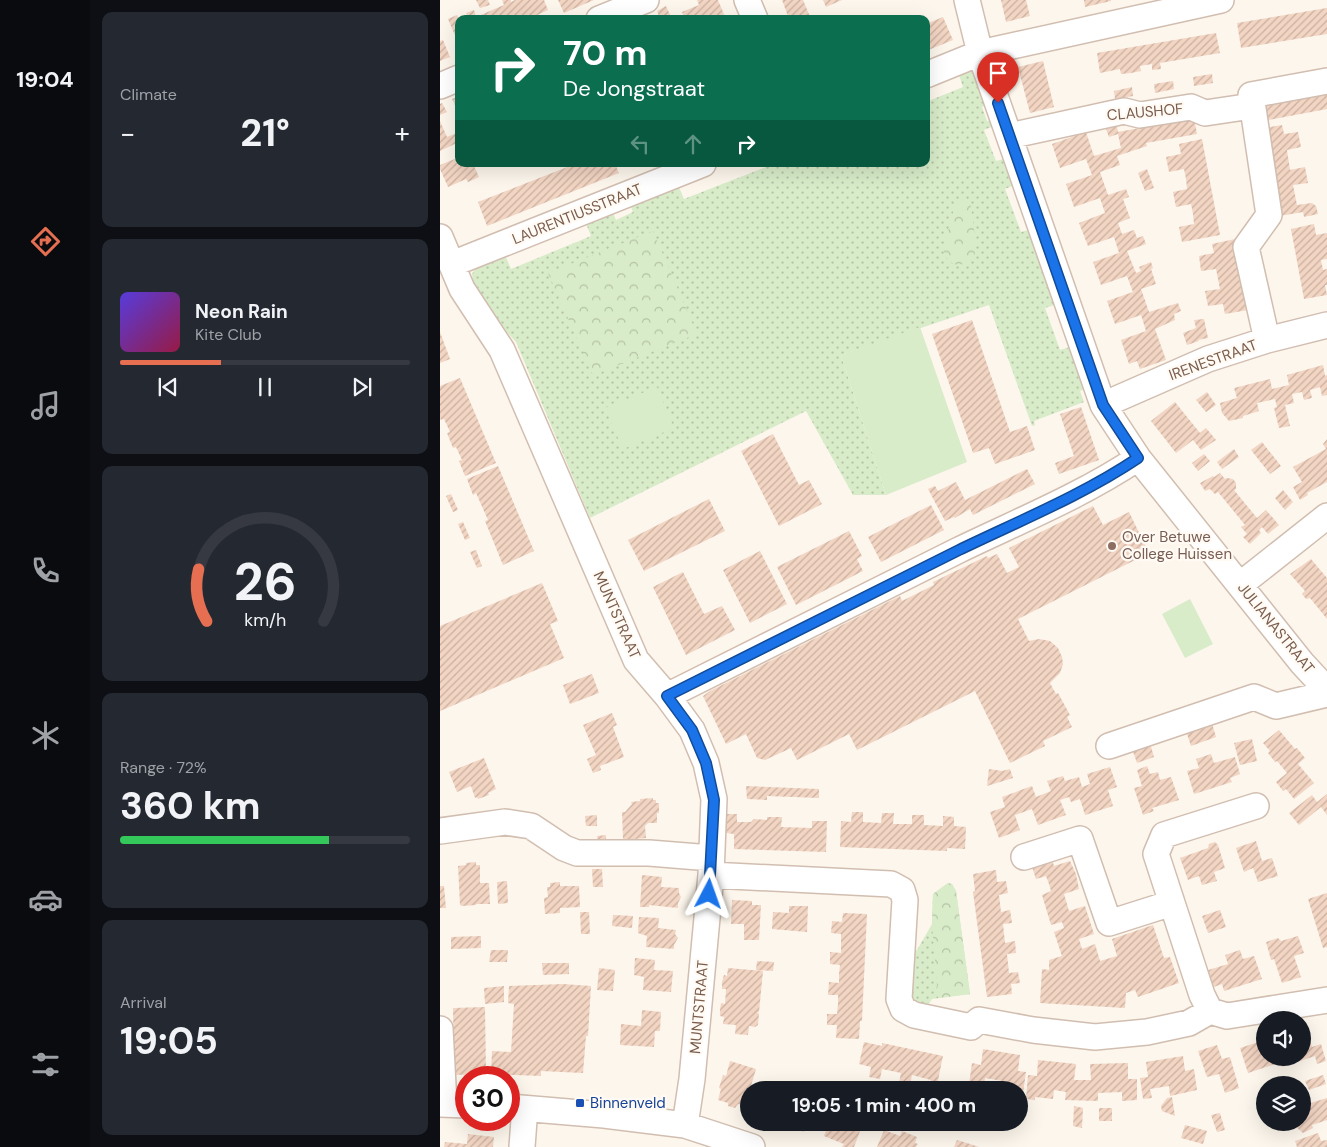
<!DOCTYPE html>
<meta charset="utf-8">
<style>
body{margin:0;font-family:"DM Sans",sans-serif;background:#242831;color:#f1f3f6;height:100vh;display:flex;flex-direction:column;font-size:19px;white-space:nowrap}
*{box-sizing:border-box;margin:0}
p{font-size:16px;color:#9ea1a6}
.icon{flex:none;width:28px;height:28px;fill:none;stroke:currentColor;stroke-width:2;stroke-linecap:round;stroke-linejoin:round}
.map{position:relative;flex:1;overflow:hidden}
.sheet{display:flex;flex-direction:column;gap:12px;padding:12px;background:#0d0f14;width:350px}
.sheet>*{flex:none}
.top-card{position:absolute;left:15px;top:15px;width:475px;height:152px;border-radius:10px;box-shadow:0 5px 20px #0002;background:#0b6e4f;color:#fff;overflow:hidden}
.tools{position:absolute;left:816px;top:1011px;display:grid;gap:10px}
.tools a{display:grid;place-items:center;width:55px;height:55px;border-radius:50%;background:#171b24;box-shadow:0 5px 20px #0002;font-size:25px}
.speed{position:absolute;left:15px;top:1066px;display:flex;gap:10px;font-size:25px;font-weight:700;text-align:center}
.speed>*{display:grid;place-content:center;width:65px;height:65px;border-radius:50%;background:#171b24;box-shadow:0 5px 20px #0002;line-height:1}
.speed .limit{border:8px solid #d22;background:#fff;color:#111}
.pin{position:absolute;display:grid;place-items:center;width:42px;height:42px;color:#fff;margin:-51px -21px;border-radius:50% 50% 50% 0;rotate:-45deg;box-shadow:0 0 5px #0007}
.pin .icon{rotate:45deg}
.me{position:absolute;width:55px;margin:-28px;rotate:4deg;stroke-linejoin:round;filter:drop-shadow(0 0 4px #0008)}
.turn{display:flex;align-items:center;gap:18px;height:105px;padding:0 25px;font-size:22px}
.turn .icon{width:65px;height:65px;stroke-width:2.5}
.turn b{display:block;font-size:35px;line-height:42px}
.lanes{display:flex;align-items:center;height:48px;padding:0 25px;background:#0003;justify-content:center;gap:25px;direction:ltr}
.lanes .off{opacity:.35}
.big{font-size:38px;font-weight:700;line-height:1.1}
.sheet .widget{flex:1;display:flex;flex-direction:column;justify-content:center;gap:8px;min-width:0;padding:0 18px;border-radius:10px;background:#242831}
.sheet .dial{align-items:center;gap:0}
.dial svg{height:130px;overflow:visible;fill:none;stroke:#363941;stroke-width:7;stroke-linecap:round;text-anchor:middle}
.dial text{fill:#f1f3f6;stroke:none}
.song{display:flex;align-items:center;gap:15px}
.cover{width:60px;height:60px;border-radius:8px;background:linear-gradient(135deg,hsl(250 70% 55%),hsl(340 70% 35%))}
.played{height:5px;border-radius:2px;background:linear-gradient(90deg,#e76f51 35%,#363941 35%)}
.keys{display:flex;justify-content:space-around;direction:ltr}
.heat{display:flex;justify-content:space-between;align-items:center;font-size:28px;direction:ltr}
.charge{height:8px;border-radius:4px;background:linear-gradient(90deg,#34c759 72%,#363941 0)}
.trip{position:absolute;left:300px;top:1081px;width:288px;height:50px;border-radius:25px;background:#171b24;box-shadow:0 5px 20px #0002;font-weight:700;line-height:50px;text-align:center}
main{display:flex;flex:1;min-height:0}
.menu{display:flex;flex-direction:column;width:90px;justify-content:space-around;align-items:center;background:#090b0e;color:#9ea1a6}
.menu .icon{width:35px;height:35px}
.menu .on{color:#e76f51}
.menu b{font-size:22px;color:#f1f3f6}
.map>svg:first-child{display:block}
.grass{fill:url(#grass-dots)}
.park{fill:url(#park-crowns)}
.garden{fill:#d8ecc9}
.building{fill:url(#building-hatch)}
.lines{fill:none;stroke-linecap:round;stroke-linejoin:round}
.minor-casing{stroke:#d1beb0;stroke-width:28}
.minor{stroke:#fff;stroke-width:25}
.route-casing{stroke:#114b97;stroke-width:12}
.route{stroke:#1a73e8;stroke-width:9}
.education-dot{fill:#8d6e63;stroke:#fffaf3;stroke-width:2}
.transit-dot{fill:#1a4fb4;stroke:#fffaf3;stroke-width:2}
.labels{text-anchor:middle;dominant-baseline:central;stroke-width:4.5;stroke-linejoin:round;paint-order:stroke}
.street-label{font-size:15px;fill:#7a5c4d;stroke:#fffaf3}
.education-label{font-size:15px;fill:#785e54;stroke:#fffaf3;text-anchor:start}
.transit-label{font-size:15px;fill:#164399;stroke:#fffaf3;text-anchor:start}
</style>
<main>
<nav class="menu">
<b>19:04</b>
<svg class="icon on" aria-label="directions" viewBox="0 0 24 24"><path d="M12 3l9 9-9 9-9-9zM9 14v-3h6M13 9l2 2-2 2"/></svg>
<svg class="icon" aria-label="music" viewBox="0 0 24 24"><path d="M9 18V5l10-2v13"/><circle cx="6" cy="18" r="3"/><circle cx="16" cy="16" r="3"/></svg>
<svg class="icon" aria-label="phone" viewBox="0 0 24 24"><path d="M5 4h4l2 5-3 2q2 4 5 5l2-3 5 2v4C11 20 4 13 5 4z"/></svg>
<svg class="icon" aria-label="climate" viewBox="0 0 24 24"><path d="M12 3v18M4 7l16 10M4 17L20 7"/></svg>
<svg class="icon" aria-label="car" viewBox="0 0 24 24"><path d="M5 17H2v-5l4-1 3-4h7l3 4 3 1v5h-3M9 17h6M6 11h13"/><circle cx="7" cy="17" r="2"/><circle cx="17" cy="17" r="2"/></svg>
<svg class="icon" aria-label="filters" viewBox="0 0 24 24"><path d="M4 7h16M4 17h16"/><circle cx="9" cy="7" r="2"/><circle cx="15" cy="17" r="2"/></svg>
</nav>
<section class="sheet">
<div class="widget"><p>Climate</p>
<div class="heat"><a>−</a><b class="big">21°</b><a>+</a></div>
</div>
<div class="widget">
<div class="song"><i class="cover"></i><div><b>Neon Rain</b><p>Kite Club</p></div></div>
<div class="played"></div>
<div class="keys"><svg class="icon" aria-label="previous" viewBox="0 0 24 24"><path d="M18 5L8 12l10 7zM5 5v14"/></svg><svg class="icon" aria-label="pause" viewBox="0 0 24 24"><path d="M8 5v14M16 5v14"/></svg><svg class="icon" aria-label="next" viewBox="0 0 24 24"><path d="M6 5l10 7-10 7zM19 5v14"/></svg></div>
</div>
<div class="widget dial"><svg viewBox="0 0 100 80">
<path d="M14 69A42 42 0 1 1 86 69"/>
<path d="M14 69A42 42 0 0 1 9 37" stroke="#e76f51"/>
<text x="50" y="56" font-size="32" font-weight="700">26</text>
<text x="50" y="72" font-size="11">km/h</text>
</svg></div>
<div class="widget"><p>Range · 72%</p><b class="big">360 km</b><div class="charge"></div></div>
<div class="widget"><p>Arrival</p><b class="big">19:05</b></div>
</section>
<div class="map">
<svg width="887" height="1147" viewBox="0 0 887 1147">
<defs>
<pattern id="grass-dots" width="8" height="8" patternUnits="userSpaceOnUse" patternTransform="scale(1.25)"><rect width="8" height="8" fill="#d8ecc9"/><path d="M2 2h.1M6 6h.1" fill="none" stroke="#b4c2a5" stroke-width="1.8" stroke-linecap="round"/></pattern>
<pattern id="park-crowns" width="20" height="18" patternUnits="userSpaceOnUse" patternTransform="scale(1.25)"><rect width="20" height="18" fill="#d8ecc9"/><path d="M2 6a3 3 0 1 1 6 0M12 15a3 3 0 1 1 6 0" fill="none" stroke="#b4c2a5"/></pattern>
<pattern id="building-hatch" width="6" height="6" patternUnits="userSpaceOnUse" patternTransform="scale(1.25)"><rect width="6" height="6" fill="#f3d5c3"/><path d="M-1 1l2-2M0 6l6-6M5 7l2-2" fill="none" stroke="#cab0a1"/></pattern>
</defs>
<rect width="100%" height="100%" fill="#fdf6ec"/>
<path class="grass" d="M530 71 536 76 550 103 542 107 547 121 557 119 559 124 544 130 556 161 571 157 580 183 565 189 581 232 595 228 621 303 605 308 620 350 636 345 650 387 640 391 644 402 594 421 595 425 592 426 549 305 401 355 446 495H413L366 411 150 518 76 342 53 317 33 283 32 274 37 266 65 255 71 269 151 236 145 221 172 211 176 220 193 212 190 204 238 185 244 199 326 167 325 164H486V102L523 87 518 72Z
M508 883 512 884 516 891 530 994 492 999 487 1007 470 1000V949L477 950 492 924 493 894Z"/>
<path class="park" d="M521 199H526L530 202C532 211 533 220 534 230 536 248 540 268 513 264L506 257 503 249 515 205Z
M213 231 257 334 153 375 108 273Z
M508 883 512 884 516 891 530 994 498 998 492 924 493 894Z"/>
<path class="garden" d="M480 327 527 462 446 495 401 355Z
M217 387 234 428 183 449 165 408Z
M750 599 773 644 745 658 722 614Z"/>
<path class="building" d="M36 0H48L50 5 40 8Z
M62 0H71V2L75 0H104L108 10 89 19H29L26 13 34 10 36 17 64 5Z
M118 0H154L124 13Z
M257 0H278L286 19H245L242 12 259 5Z
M342 0H363L371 19H349Z
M383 0H402L386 7Z
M561 0H586L590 16 566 22Z
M644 0H671V1L645 7Z
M226 6 232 19H220L217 11Z
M887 8V34L801 48 797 23Z
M17 15 19 19V45L8 19Z
M503 17 513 40 486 51V24Z
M776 33 780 53 720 63 721 69 712 70V64L700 66 701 71 691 73 681 74 680 69 660 73 657 53Z
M3 40 10 57 0 61V41Z
M603 61 614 107 590 113 578 67Z
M772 74 773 83 754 86 753 77Z
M733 81 734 89 715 93 714 84Z
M692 87 693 96 675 99 674 91Z
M887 93V109L823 121 820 106Z
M19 96V114L12 99Z
M2 103 7 112 0 115V104Z
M754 118 757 134 706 143 707 146 677 156 680 165 660 172 668 195 686 189 689 197 683 199 690 218 678 223 682 234 694 230 697 238 703 236 706 244 687 251 696 273 701 271 699 267 711 262 713 268 711 269 716 284 701 289 709 312 738 303 741 311 734 314 735 320 715 329 726 360 700 369 697 361 689 364 681 340 706 331 701 315 675 324 667 301 693 292 687 276 661 285 653 262 679 253 674 237 648 246 639 223 665 213 660 198 634 207 626 184 652 175 646 159 620 168 612 144 646 132 654 156 681 148 678 134 669 137 664 124 676 121 678 132Z
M0 121 7 137 19 132V142L0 151Z
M842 125 844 134 858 132 861 147 847 150 850 170 865 167 868 183 853 185 857 205 872 203 876 206 878 214 864 217 863 212 834 217 818 129Z
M762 139 780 235 742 242 739 227 754 224 753 214 751 204 736 207 733 192 747 189 746 179 744 169 729 172 726 157 741 154 739 144Z
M17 158 19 160V164H33L39 177 28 182 26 179 8 187 0 169V165Z
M135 164H175L179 173 47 226 38 202Z
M707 169 714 188 705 191 698 173Z
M874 224 876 235 887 233V259L881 260 883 270 887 269V285H885L887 295 864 299 851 229Z
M795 239 808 310 785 314 783 304 768 306 765 291 780 289 776 269 761 271 759 256 774 253 772 244Z
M764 319 768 338 758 340 759 341 747 345 743 333 756 328 754 320Z
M532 320 570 432 587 426 595 450 555 464 549 448 533 453 492 334Z
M0 332 10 359 0 363Z
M883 365 885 376 887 375V395L882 396 880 387 870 390 872 398 864 400 862 392 852 394 854 403 845 405 850 426 839 428 834 408 837 407 835 399 817 403 819 411 803 416V418L789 421 782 413 780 403 797 398 794 388 830 379 832 389 849 385 847 375Z
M20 378 56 463 25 476 19 461 22 460 16 447 13 448 7 433 10 432 4 419 1 420 0 418V386Z
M767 392 776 405 766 412 756 400Z
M735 402 760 433 766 428 776 440 761 450 753 440 736 453 711 421Z
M641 407 659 460 619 474 615 463 634 456 620 414Z
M333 434 359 485 369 480 382 504 339 526 301 451Z
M887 439V482L867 493 868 495 860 500 853 487 862 482 853 467 886 449 883 444Z
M822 442 841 466 830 474 811 450Z
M794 449 799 457 782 469 777 462Z
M764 454 770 461 758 471 752 463Z
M58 466 94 551 63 565 45 521 48 520 36 493 33 495 27 479Z
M587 469 595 484 533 515 530 509 515 518 514 517 505 521 488 489 495 486 498 491 516 482 525 500Z
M780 473 785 479 787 478 793 479 796 483V489L794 490 817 518 826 510 839 525 828 534 822 527 819 530 821 533 810 544 803 537 807 534 801 527 805 525 778 492 775 494 770 489 765 491 760 483 773 476 774 477Z
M843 490 853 502 845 510 835 498Z
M11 494 18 510 13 512 6 496Z
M269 499 285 531 204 571 188 540Z
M491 505 504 530 441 562 428 537Z
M653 506 663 525 689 512 709 553 578 619 589 641 599 639 610 641 618 648 622 657 623 664 620 673 610 683 616 694 618 693 630 715 627 717 632 727 603 741 605 746 570 763 535 691 417 750 409 734 357 760 351 748 325 760 317 758 306 734 286 744 263 696 270 691 460 596 462 601 494 585 493 582 547 556 548 558 557 554 567 573 579 567 569 548Z
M23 522 30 538 25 540 18 524Z
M409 531 422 556 417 559 423 571 356 605 337 567Z
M36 550 42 566 37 568 30 552Z
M320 551 347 604 310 623 283 570Z
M871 559 887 578V619L870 598 866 599 862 594 865 591 850 574Z
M243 572 264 614 282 606 295 630 246 655 213 587Z
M102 583 118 621 110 624 124 658 0 711V626Z
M152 674 159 693 130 704 123 685Z
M172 713 177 725 173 727 184 757 160 766 161 770 153 773 147 759 156 755 143 725Z
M771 720 776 737 751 746 745 728Z
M839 730 855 749 857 748 865 758 858 764 874 783 854 799 846 789 843 791 836 782 847 773 837 761 835 762 828 753 830 751 823 743Z
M812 739 817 761 800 765 794 743Z
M709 740 714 757 697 763 691 746Z
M771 754 774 763 795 757 800 774 790 778 792 782 754 794 747 771 759 768 756 759Z
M44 758 56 789 48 793 49 795 38 799 37 797 35 798 31 786 17 792 9 772Z
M707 766 710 774 718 772 720 780 731 777 739 800 712 808 714 811 703 815 694 788 702 786 697 770Z
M670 767 677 787 668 790 673 806 645 815 640 799 631 802 629 797 620 800 626 815 598 825 592 809 575 815 580 830 559 838 550 812 565 807 562 797 592 786 596 797 611 791 607 781 623 776 625 781 639 777 642 787 650 784 647 774Z
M549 769 562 771 570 769 573 778 547 786Z
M306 786 379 789V798L327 796V800L307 799Z
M887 794V815L881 807 859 825 849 813 872 795 877 802Z
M213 798V800H216V803H219V813H217V823H208L205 826 206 838 183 840 182 812H185L192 804 191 802 200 801V799Z
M412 812H423V822L441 823 442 813H454L453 824H472V815H484V825L503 826V816L514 817V826L526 827 525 849 507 848V851L400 847 401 821 411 822Z
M286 814H297V822H311L314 819 327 820V817H342L341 827 372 828V821H387L386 852 294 849V834L286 833Z
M157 815V826H146L145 816Z
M166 835V844H158L157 836Z
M816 841 822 861 832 858 838 876 818 882 813 868 804 872 796 848Z
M775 842 778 845 785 868 774 872 777 881 762 885 759 876 748 880 740 858 768 848 769 844Z
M611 857 614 866 630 861 636 874 639 889 624 894 629 911 645 906 654 934 639 939 642 949 655 944 660 961 677 956 672 939 713 925 724 958 730 957 739 983 698 997 695 990 686 993 685 1008 600 1003 602 969 609 970V960L622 956 614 932 624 928 622 922 611 925 602 895 611 891 609 884 606 876 596 879 591 864Z
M36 862V865H40V883H49L50 904H36V905L22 906 20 905 18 866 26 865V863Z
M152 869H162L163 887H153Z
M556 870 557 882 566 881 568 893 559 895 561 912 570 910 572 923 563 924 565 943 575 941 576 953 567 954 569 973 578 972 580 983 571 984 572 994 547 997 533 892 535 891 533 874Z
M202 875 222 877 221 887 239 888V893L241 897 238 903V908L209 905V907H200Z
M67 881 68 903 58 904 57 882Z
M120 882V886H139L140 907 120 908V913L105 914 104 898 108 897 107 887H110V883Z
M0 886H4L6 908H0Z
M887 893V947L883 948 868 899Z
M292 900 312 901V905H321L319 940H304V924H291Z
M349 906H368L367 932 332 929 333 912 349 913Z
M780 910 786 927 768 933 762 916Z
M140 912H149L150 934H141Z
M403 913 427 914 422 1021H420L419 1039 396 1038 397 1025H387V1014H397L398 1004V995H388L389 982 399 983V974L400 965 390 964V952L401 953V934L391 933 392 921 402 922Z
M173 915 193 916 192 928 172 926Z
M199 917 219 918 218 928 236 930 235 934 238 938 234 945V949L206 947 207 936 198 933Z
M41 936V948L11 949V937Z
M858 936 864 953 854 956 861 977 842 983 834 959 831 960 826 942 838 938 841 941Z
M51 950H68L67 962H49Z
M800 950 803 959 814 956 822 979 784 991 782 984 771 988 765 971 788 964 785 955Z
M195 958 215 960 214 970 233 971 231 992 203 990 204 977 194 975Z
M317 961 334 962 333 971 316 970Z
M102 963H129V974L103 975Z
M159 968 175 970 173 991 157 990Z
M288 968 323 971 319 1012H317L319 1014 318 1025 315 1027 309 1026 308 1035 295 1034 296 1025 283 1024 284 1017 280 1016V1010L281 1003 285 1004 286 989H282V982L284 975 287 976Z
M123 984 151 986 148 1036H146L143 1073 101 1071V1076L51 1074 52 1051 71 1052 74 1004 68 1003 69 986Z
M64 986V1002L45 1004 44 988Z
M45 1007 46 1074 14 1075 13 1008Z
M202 1010 221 1012 220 1031H215L214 1047 180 1045 181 1024 201 1026Z
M867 1031 872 1047 881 1044 886 1061 877 1064 875 1056 842 1067 841 1062 808 1073 800 1048 825 1040V1058H862V1033Z
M424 1042 442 1046V1043L503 1056 496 1090 489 1089 491 1080 472 1075 470 1085 464 1084 459 1083 461 1073 442 1069 440 1079 429 1077 431 1067 419 1064Z
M777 1045 782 1059 790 1057 799 1088 785 1093 779 1074 767 1077 758 1051Z
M543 1049 580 1055 578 1071 586 1072 583 1093 579 1092V1090H567L569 1082 545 1078 544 1086 529 1084 532 1063 541 1065Z
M743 1056 745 1071 754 1069 757 1090 730 1096 729 1086 710 1089 712 1098 703 1099 700 1078 708 1077 706 1062Z
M598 1060 636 1064 634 1080H651L650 1064 688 1063V1079H697V1100L682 1101V1092L658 1093V1101L625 1100 626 1092 614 1090 613 1099 595 1097V1100L586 1099 588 1075 597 1076Z
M290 1061 316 1069 305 1106 298 1104 295 1108 288 1106V1103L278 1100 281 1089 279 1088 283 1075 286 1076Z
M883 1075 886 1084 869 1090 865 1081Z
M336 1084 352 1090H334Z
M864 1095 867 1104 887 1098V1120L872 1125 873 1128 863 1133 856 1127 854 1122H862V1096Z
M732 1097 735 1116 722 1111 721 1106 727 1098Z
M579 1099 586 1100 583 1117H579Z
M634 1106 643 1108 642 1128 633 1126Z
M659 1108H672V1121H659Z
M780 1113 785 1130 777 1132 771 1115Z
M337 1122H367L364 1132Z
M389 1122H413L422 1126 414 1147H402L404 1144 384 1136Z
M745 1125 767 1131 763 1144 741 1138Z
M444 1130 460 1136 462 1131 477 1137 475 1143 478 1144 476 1147H437Z
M878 1133 881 1141 887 1140V1147H857L855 1141Z
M28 1134 54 1137 53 1147H4L5 1142 27 1144Z
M517 1140 527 1143 539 1147H514Z"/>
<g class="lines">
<defs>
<path id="minor" d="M307 0 315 19
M527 0 540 53 663 405 698 458 862 663 887 690
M159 19 206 0
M486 75 540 53 781 0
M0 86 19 78
M569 136 684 111 700 115 751 107 765 113 812 106
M0 237 22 289 62 350 196 660 227 696 252 730 266 763 274 799 271 875 252 1079 245 1125
M12 264 263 164
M827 340 806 247 829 215 811 95 887 81
M663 405 768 359 827 340 887 325
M801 584 887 516
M227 696C325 648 422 598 519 550 579 521 643 495 698 458
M669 746 814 697 836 706 887 694
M0 831 65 822 91 826 124 848 137 853H209L271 858
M584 857 640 839 669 923 732 903
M271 875 451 884 462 890 465 900 459 999 463 1009 474 1015 531 1027 539 1020 593 1030 655 1037 707 1032 749 1023 770 1011 787 1016 887 1000
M770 1011 762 995 716 854 724 835 816 806
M0 1029 4 1104
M0 1104 26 1105
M69 1107 164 1115 245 1125 312 1147
M81 1108 84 1120 82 1147"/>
</defs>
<use href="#minor" class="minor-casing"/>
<use href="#minor" class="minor"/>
</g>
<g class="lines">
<defs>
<path id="route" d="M269 894 274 800 266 763 252 730 227 696C325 648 422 598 519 550 579 521 643 495 698 458L663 405 558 103"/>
</defs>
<use href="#route" class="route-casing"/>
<use href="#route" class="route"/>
</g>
<circle class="education-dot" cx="672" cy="546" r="5"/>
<rect class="transit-dot" x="135" y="1098" width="10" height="10" rx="2.5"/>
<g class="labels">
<g class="street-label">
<text transform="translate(705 112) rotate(-5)">CLAUSHOF</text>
<text transform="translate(137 214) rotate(-22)">LAURENTIUSSTRAAT</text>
<text transform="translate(773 360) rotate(-20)">IRENESTRAAT</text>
<text transform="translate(177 615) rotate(66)">MUNTSTRAAT</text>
<text transform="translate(836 628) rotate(51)">JULIANASTRAAT</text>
<text transform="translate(259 1007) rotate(-85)">MUNTSTRAAT</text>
</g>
<g class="education-label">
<text x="682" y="537">Over Betuwe<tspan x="682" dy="17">College Huissen</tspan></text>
</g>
<g class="transit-label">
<text x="150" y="1103">Binnenveld</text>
</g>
</g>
</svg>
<div class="tools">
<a><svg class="icon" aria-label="sound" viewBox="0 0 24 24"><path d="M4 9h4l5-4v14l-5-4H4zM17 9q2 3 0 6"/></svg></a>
<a><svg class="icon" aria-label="layers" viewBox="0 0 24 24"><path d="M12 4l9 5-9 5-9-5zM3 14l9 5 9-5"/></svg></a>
</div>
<div class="speed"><div class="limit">30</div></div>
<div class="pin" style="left:558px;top:103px;background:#d93025"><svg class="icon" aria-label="arrive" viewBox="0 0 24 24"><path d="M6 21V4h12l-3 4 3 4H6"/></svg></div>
<svg class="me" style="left:269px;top:894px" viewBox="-20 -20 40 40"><path d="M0-17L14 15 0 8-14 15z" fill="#1a73e8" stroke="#fff" stroke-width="4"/></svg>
<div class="trip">19:05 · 1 min · 400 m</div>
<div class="top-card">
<div class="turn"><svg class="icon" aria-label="right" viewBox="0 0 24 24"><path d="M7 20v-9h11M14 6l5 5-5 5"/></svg><div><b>70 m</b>De Jongstraat</div></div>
<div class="lanes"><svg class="icon off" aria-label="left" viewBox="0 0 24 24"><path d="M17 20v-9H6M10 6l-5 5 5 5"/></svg><svg class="icon off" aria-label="ahead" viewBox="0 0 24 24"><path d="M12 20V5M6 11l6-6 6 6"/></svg><svg class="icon" aria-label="right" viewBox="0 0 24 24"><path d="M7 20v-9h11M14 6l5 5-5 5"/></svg></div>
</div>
</div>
</main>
